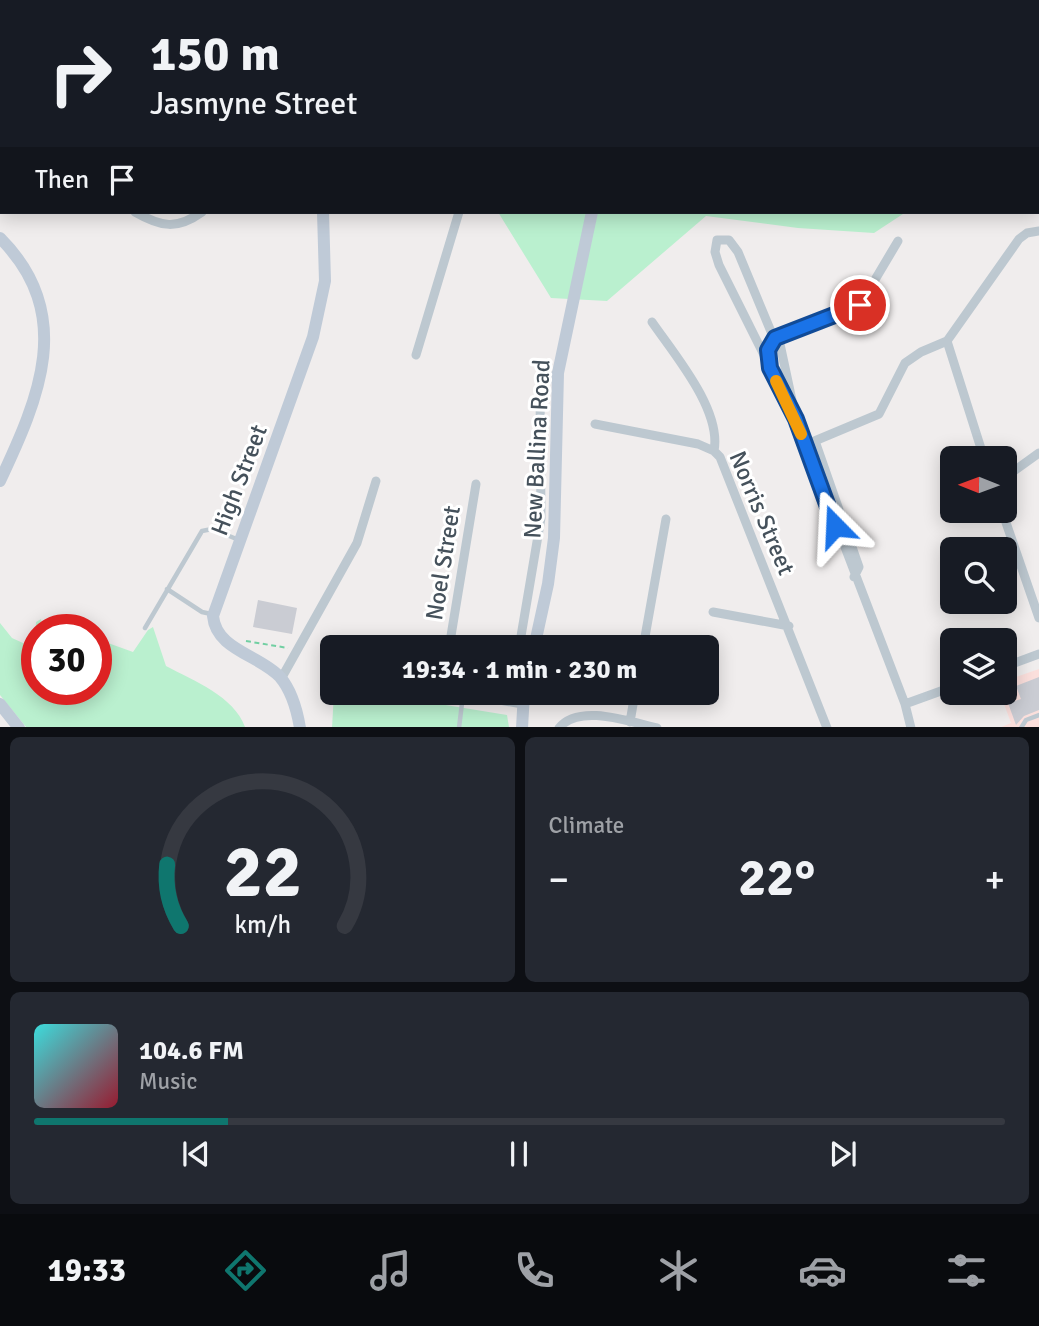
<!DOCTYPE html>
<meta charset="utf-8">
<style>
body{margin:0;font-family:Signika,sans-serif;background:#242831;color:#f1f3f6;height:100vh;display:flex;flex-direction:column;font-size:26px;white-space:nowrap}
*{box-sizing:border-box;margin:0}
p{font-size:23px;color:#9ea1a6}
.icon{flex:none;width:38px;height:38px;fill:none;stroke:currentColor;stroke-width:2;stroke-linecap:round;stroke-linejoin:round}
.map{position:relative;height:727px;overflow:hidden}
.panel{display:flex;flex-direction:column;gap:10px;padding:10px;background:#0d0f14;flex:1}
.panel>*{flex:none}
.top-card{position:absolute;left:0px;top:0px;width:1040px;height:214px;box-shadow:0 4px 18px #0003;background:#171b24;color:#f1f3f6;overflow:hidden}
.needle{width:46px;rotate:271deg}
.fabs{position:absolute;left:940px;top:446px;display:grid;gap:14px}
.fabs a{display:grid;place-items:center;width:77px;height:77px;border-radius:10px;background:#171b24;box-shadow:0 4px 18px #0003;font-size:35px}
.speed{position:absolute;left:21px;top:614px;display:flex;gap:14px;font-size:35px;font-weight:700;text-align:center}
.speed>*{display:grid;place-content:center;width:91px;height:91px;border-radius:50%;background:#171b24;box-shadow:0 4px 18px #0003;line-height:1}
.speed .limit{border:10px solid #d22;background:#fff;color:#111}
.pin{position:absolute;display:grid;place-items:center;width:60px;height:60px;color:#fff;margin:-30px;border:4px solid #fff;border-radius:50%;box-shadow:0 2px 7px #0007}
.me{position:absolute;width:77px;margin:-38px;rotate:339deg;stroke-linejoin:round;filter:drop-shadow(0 0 5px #0008)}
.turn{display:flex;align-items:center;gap:24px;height:147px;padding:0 35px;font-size:32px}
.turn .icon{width:91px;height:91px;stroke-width:2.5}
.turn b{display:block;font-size:49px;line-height:60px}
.then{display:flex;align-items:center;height:66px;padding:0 35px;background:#0003;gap:14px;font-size:26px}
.big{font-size:52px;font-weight:800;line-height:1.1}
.panel .tile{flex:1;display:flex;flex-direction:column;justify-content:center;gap:10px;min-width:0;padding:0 24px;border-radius:10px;background:#242831}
.panel .dial{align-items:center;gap:0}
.dial svg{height:182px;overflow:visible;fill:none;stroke:#363941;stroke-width:7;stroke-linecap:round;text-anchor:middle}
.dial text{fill:#f1f3f6;stroke:none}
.song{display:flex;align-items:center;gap:21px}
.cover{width:84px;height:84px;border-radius:10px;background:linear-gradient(135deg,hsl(180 70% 55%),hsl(350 70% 35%))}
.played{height:7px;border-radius:4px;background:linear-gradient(90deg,#0f766e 20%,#363941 20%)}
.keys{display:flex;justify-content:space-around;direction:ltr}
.heat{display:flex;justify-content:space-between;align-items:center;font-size:38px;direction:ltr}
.panel .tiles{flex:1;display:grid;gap:10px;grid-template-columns:1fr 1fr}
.tile:last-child{grid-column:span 2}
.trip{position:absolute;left:320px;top:635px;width:399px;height:70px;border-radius:10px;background:#171b24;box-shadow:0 4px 18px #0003;font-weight:800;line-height:70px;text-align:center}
.dock{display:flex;height:112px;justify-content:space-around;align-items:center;background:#090b0e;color:#9ea1a6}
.dock .icon{width:49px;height:49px}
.dock .on{color:#0f766e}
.dock b{font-size:32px;color:#f1f3f6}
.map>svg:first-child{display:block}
.medical{fill:#fbdfdc}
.green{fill:#baf0cf}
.building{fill:#caccd3}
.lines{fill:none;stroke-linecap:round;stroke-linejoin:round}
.path{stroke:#71cfa2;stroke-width:2;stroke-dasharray:5 3.5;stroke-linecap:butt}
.lane{stroke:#bdc8d0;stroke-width:4.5}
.street{stroke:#bdc8d0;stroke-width:9}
.secondary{stroke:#bfcad7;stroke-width:12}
.route-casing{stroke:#114b97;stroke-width:18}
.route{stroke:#1a73e8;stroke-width:12}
.slow{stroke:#f59e0b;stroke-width:12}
.labels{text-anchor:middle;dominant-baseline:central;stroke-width:6;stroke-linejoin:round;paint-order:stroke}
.street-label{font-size:24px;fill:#45515b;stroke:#fff}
</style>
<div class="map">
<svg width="1039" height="728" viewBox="0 0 1039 728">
<rect width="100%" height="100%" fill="#f0eded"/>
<path class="medical" d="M1039 669V727L999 728 1011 723 1000 693H1004L1005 681Z"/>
<path class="green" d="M498 212H906L874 233 798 228 706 216 607 301 551 298Z
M41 619 43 630H37V690H96L97 639 133 652 148 630 153 627 166 666C194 681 234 696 245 727H26L0 695V623L12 638 34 648 36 622Z
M334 693H372L507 715 509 727 332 728Z"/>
<path class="building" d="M258 600 297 608 292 634 253 627Z
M1039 677V710L1024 716 1016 725 1008 703 1021 699 1016 686Z"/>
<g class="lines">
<path class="path" d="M329 2 330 0
M246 641 288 648"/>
<path class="lane" d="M167 589 202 612 211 614
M145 628 202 531 212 529 239 540
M459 728 463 695
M1021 728 1026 720 1039 715"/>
<path class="street" d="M461 0 462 2
M130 2V0
M479 2 481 0
M0 49H2
M135 212C161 227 177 230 202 212
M652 322C674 354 722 410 714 451
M947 341 984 458
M416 355 459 212
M769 364 768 350 775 338 860 305 898 241
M796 419 780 344 772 334 738 252 729 240H717L715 252 719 265 796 419 905 704 911 728
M595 424 698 444 714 451 720 457 827 728
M815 441 859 567 854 577
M805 445 879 414 905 363 921 352 947 341 1019 239 1027 233 1039 231
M1004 478 1039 453
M1002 511 1039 618
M713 612 789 626
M449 648 476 484
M519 648 541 518 540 386 559 372
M643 648 666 519
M1004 667 1039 654
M281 679 357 543 376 481
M460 693 522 704
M905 704 952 687
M630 722 635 693
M559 728C579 703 630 722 657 728"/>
<path class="secondary" d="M690 0 692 2
M341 2 342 0
M626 2 628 0
M934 2 935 0
M0 238C76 314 39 398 0 481
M534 648 548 584 554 538 558 373 592 212
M0 704 19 728
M300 728C297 710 292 691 280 677 260 655 216 650 213 616L313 337 325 281 323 212
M522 728 524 693"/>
</g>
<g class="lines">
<defs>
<path id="route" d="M835 526 796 419 770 368 768 350 775 338 860 305"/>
</defs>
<use href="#route" class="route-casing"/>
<use href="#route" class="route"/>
<path class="slow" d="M776 381 801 434"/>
</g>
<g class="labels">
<g class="street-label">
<text transform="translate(537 449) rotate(-87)">New Ballina Road</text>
<text transform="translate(239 480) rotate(-69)">High Street</text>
<text transform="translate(762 513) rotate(67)">Norris Street</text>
<text transform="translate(443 563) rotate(-81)">Noel Street</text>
</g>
</g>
</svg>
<div class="fabs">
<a><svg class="needle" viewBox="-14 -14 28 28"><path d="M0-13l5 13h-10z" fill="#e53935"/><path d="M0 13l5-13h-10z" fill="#9ea1a6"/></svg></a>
<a><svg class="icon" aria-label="search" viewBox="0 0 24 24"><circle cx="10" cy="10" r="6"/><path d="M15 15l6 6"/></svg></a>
<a><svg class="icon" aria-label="layers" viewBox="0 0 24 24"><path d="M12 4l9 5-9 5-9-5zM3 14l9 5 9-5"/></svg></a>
</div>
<div class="speed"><div class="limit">30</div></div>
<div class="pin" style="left:860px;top:305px;background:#d93025"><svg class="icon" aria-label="arrive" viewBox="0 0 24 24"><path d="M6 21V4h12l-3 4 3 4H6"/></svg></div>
<svg class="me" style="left:835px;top:526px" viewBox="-20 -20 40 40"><path d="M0-17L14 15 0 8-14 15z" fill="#1a73e8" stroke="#fff" stroke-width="4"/></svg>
<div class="trip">19:34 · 1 min · 230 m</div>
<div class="top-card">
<div class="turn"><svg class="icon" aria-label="right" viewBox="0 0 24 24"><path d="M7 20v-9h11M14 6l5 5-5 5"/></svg><div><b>150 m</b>Jasmyne Street</div></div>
<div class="then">Then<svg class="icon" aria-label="arrive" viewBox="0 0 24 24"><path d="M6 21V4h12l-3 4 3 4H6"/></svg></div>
</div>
</div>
<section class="panel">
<div class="tiles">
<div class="tile dial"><svg viewBox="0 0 100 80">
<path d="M14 69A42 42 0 1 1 86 69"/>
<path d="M14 69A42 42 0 0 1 8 42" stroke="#0f766e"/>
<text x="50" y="56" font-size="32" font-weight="700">22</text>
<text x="50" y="72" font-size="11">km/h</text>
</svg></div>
<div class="tile"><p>Climate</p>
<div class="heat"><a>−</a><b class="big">22°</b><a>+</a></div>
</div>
<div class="tile">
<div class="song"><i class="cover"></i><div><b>104.6 FM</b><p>Music</p></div></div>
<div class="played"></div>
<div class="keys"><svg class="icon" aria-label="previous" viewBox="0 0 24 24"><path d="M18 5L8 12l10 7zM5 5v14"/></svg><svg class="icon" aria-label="pause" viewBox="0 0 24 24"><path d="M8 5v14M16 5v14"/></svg><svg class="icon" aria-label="next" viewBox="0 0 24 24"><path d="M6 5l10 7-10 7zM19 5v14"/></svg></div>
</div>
</div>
</section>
<nav class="dock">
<b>19:33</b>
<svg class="icon on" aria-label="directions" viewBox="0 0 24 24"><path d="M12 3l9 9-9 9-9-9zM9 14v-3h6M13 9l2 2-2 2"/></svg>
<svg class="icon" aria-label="music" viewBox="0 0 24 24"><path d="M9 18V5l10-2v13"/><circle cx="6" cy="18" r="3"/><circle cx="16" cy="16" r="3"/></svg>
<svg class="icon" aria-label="phone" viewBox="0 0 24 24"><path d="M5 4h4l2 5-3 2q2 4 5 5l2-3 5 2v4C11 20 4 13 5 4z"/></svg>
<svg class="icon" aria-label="climate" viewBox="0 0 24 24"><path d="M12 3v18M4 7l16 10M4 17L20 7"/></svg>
<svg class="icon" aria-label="car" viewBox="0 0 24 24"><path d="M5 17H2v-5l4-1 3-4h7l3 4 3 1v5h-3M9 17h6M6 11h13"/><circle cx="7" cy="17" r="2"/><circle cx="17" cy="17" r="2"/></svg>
<svg class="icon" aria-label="filters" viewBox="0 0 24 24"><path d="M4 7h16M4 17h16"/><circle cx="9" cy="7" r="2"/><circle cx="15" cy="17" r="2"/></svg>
</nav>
